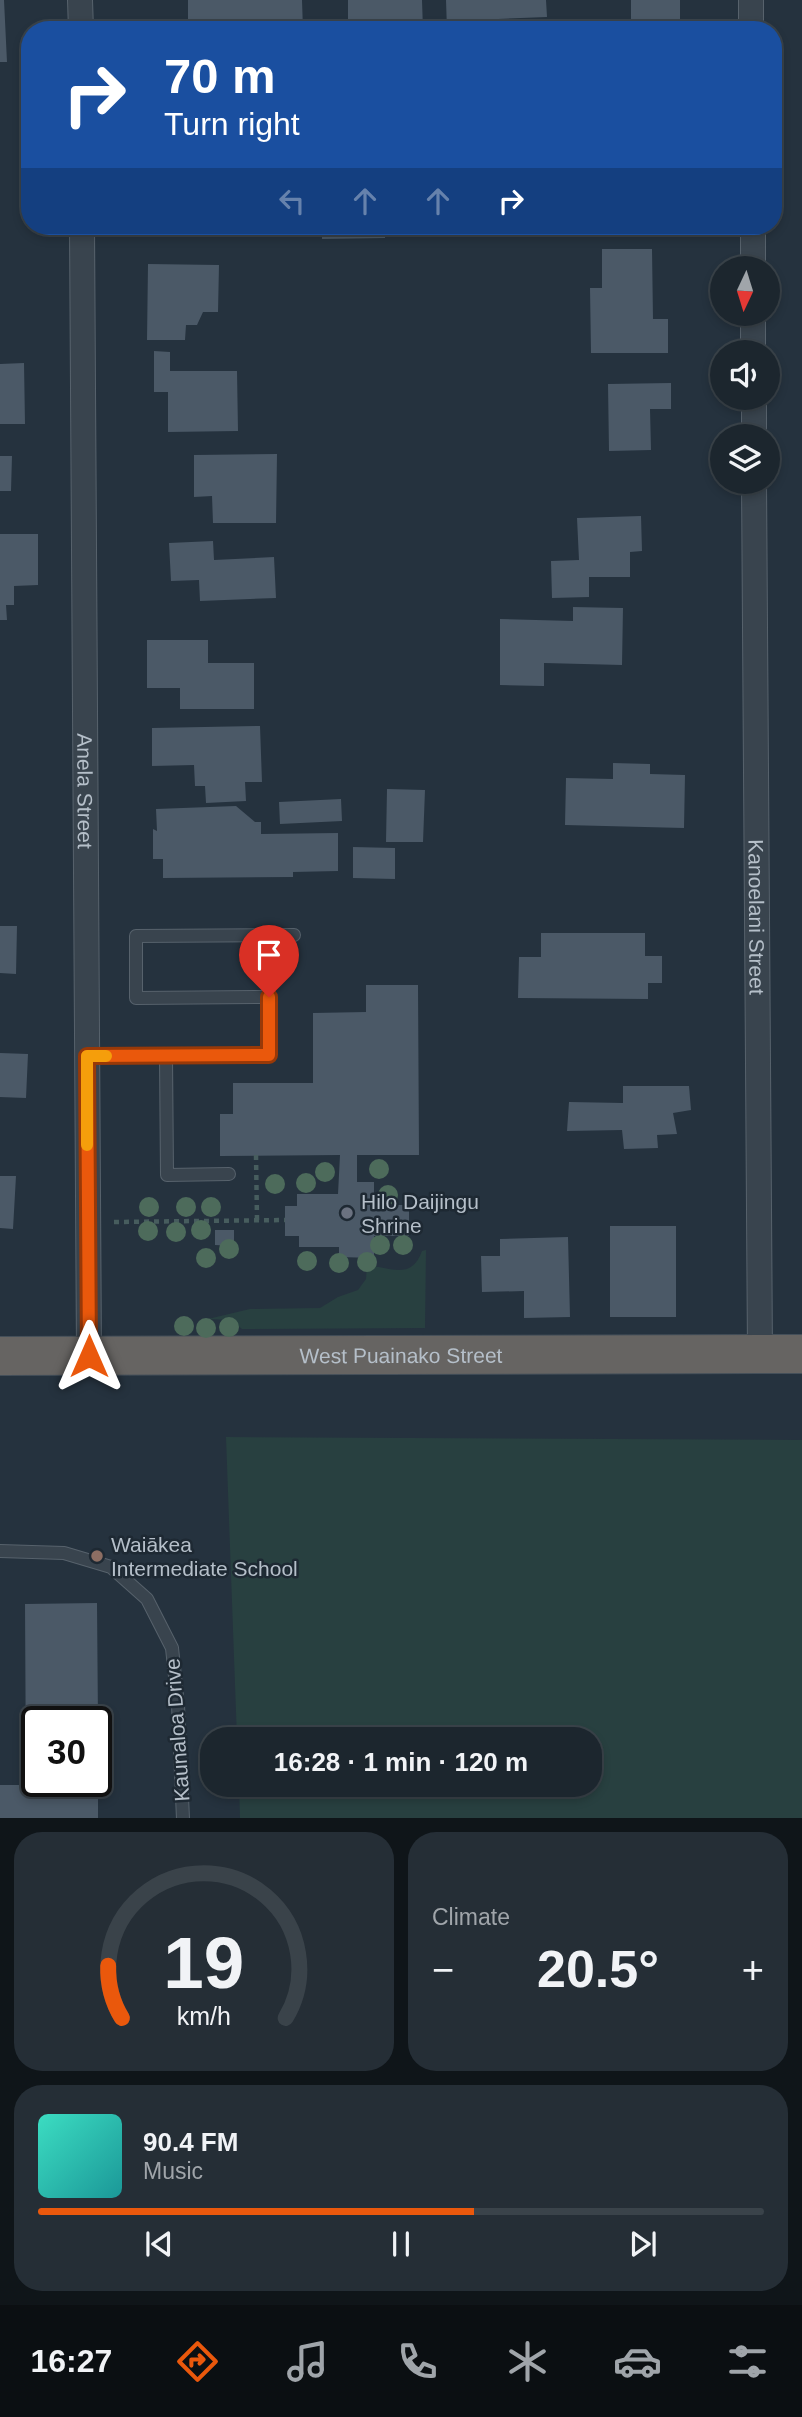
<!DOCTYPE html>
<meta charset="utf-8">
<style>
body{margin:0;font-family:Helvetica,sans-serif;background:#252e36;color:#f1f3f6;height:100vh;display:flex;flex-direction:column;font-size:26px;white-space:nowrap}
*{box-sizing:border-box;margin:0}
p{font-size:23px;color:#a0a5aa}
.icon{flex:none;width:38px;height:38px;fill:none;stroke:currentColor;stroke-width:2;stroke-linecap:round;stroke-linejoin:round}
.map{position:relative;height:1818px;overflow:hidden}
.sheet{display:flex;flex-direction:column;gap:14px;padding:14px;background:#0f1519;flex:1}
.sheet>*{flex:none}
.top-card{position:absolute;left:21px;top:21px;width:761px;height:214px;border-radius:28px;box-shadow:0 4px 10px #0003,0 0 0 2px #3a434a;background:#1a4fa0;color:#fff;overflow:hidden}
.needle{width:46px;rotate:184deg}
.buttons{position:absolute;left:710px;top:256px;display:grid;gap:14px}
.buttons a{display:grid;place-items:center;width:70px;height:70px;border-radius:50%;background:#1c262e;box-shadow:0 4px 10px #0003,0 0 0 2px #3a434a;font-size:35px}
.speed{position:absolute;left:21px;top:1706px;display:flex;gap:14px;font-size:35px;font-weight:700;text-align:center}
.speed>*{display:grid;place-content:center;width:91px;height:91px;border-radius:50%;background:#1c262e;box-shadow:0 4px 10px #0003,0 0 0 2px #3a434a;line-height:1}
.speed .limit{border:4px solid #111;border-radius:10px;background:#fff;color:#111}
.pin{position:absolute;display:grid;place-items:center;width:60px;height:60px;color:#fff;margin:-72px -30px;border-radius:50% 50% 50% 0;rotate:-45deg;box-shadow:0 0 7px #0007}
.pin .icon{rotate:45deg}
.me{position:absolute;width:77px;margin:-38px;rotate:0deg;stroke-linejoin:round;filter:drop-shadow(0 0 5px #0008)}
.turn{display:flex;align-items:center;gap:24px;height:147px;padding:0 28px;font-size:32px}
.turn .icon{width:91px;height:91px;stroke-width:2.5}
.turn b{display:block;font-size:49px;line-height:60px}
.lanes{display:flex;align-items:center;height:66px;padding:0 28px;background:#0003;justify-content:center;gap:35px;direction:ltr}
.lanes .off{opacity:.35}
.big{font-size:52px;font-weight:600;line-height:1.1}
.sheet .widget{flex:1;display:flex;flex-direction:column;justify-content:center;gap:10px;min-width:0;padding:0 24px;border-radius:28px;background:#252e36}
.sheet .dial{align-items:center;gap:0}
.dial svg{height:182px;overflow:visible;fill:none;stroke:#3a434a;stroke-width:7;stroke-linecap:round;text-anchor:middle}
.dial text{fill:#f1f3f6;stroke:none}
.song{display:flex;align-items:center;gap:21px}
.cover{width:84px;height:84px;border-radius:10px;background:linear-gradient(135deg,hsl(170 70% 55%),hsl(180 70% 35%))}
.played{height:7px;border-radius:4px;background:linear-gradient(90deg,#ea580c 60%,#3a434a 60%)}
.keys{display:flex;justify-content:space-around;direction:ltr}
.heat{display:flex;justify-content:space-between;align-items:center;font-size:38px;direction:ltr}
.sheet .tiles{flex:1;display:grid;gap:14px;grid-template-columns:1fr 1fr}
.widget:last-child{grid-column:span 2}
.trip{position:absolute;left:200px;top:1727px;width:402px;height:70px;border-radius:28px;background:#1c262e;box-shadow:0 4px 10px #0003,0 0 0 2px #3a434a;font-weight:600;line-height:70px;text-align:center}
.tab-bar{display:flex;height:112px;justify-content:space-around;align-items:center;background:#0b0f12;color:#a0a5aa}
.tab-bar .icon{width:49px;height:49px}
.tab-bar .current{color:#ea580c}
.tab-bar b{font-size:32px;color:#f1f3f6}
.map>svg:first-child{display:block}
.green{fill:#284040}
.building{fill:#4b5967}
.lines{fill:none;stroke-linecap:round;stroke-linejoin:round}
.service-casing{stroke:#57626c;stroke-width:14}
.minor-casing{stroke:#57626c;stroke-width:26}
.trunk-casing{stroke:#444f59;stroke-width:40}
.path{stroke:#475d5e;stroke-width:4.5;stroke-dasharray:5 5;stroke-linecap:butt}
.service{stroke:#39444e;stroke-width:12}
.minor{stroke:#39444e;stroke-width:24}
.trunk{stroke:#666462;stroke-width:38}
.tree{fill:#4d6b5b}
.route-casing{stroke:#983908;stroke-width:18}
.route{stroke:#ea580c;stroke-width:12}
.slow{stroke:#f59e0b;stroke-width:12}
.worship-dot{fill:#6b7280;stroke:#1e2933;stroke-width:2.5}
.education-dot{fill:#8d6e63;stroke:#1e2933;stroke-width:2.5}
.labels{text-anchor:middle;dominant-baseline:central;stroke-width:5;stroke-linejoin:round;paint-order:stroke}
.street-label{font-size:21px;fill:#b5bfc9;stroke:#1e2933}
.poi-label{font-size:21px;fill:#b5bfc9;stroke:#1e2933;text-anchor:start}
</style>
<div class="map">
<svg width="802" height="1819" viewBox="0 0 802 1819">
<rect width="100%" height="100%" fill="#25323e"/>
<path class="green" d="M426 1250 425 1328 242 1329 231 1320 208 1319 250 1309 320 1308 338 1297 358 1290 366 1279 367 1265C391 1268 412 1280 422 1251Z
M226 1437 802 1440V1818H240L239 1785H590V1740L237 1739Z"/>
<path class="building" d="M0 0H4L7 62H0Z
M188 0H302L303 30H188Z
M348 0H422L423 30H348Z
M446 0H546L547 17 498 19V30H447Z
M631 0H680V30H631Z
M313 19H340V30H313Z
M569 25 570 30H543V27Z
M322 226H385V238L322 239Z
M602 249H652L653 319H668V353H591L590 288H602Z
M148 264 219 265 218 312H203L197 325H186L185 340H147Z
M154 351 170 352V371H237L238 431 168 432V392H154Z
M24 363 25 424H0V364Z
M671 383V409H650L651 450 609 451 608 384Z
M277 454 276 523H213L212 496 194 497V455Z
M0 456H12L11 491H0Z
M641 516 642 551 630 552V577H589V597L552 598 551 561 579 560 577 518Z
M0 534H38V585L14 586V605H6L7 620H0Z
M213 541 214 560 274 557 276 598 200 601 199 580 171 581 169 543Z
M573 607 623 608 622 665 544 663V686L500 685V619L573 621Z
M147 640H208V663H254V709H180V688H147Z
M260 726 262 782H245L246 801 206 803 205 786H195L194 765 152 766V728Z
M613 763 650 764V774L685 775 684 828 565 825 566 778 613 779Z
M387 789 425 790 423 842H386Z
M341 799 342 821 280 824 279 802Z
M236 806 255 822H261V834L338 833V871L293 872V877L163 878V859H153V829L157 831 156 809Z
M353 847 395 848V879L353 878Z
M0 926H17L16 974 0 973Z
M541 933H645V956H662V983H648V999L518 998 519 957H541Z
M366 985H418L419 1155H357V1182H374V1205H409V1236H374V1258L339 1257V1247H299V1236H285V1206H297V1194H338L340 1155 220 1156V1114H233V1083H313V1013L366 1012Z
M0 1053 28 1054 26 1098 0 1097Z
M623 1086H689L691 1110 673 1113 677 1134 657 1135 658 1148 624 1149 622 1130 567 1131 569 1102 623 1103Z
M0 1176H16L13 1229 0 1228Z
M610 1226H676V1317H610Z
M215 1230H234V1246L215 1245Z
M568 1237 570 1317 524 1318V1291L482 1292 481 1256H500V1239Z
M97 1603 98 1722H37V1782H98V1819H0V1785H26L25 1604Z"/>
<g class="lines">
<defs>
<path id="service" d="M87 1056 269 1055V997L136 998V936L294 935
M166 1056 167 1175 229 1174
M0 1551 64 1553 111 1567 147 1599 172 1648 178 1705 183 1819"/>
<g id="minor">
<path d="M80 0 81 30"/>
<path d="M751 0V30"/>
<path id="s1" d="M82 226 89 1356"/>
<path d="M753 226V268"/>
<path d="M753 313V352"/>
<path d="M754 397V436"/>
<path id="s2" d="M754 481 760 1354"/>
</g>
<g id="trunk">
<path id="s3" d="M0 1356 802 1354"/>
</g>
</defs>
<use href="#service" class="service-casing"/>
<use href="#minor" class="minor-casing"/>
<use href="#trunk" class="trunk-casing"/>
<path class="path" d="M256 1155 257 1220
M114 1222 285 1220"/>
<use href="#service" class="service"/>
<use href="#minor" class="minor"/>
<use href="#trunk" class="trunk"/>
</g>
<g class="tree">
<circle cx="379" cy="1169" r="10"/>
<circle cx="325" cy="1172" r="10"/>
<circle cx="306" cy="1183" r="10"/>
<circle cx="275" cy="1184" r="10"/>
<circle cx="388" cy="1195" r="10"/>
<circle cx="149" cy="1207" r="10"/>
<circle cx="186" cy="1207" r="10"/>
<circle cx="211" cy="1207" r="10"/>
<circle cx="201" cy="1230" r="10"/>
<circle cx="148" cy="1231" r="10"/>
<circle cx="176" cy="1232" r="10"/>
<circle cx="380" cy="1245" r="10"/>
<circle cx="403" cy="1245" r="10"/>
<circle cx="229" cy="1249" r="10"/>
<circle cx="206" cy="1258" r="10"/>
<circle cx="307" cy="1261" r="10"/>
<circle cx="367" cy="1262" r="10"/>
<circle cx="339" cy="1263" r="10"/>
<circle cx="184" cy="1326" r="10"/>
<circle cx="229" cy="1327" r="10"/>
<circle cx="206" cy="1328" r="10"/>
</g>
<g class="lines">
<defs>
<path id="route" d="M89 1356 87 1056 269 1055V997"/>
</defs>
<use href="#route" class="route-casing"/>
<use href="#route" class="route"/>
<path class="slow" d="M87 1145V1056H106"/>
</g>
<circle class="worship-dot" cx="347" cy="1213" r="7"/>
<circle class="education-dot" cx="97" cy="1556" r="7"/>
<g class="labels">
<g class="street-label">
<text stroke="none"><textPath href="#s1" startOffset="565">Anela Street</textPath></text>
<text stroke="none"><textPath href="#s2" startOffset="436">Kanoelani Street</textPath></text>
<text stroke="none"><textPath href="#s3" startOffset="401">West Puainako Street</textPath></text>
<text transform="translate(177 1730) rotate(-94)">Kaunaloa Drive</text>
</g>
<g class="poi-label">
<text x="361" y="1201">Hilo Daijingu<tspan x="361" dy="24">Shrine</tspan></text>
<text x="111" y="1544">Waiākea<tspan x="111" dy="24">Intermediate School</tspan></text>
</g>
</g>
</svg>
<div class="buttons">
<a><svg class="needle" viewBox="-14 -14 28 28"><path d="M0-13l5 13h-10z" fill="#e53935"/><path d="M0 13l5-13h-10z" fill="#a0a5aa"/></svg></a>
<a><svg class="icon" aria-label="sound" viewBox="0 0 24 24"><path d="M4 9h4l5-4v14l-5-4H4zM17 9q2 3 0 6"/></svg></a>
<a><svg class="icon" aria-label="layers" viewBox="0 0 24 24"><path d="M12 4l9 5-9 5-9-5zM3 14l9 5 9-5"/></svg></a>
</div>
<div class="speed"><div class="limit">30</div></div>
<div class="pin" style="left:269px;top:997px;background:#d93025"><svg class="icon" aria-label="arrive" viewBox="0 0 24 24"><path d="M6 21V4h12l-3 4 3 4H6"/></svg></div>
<svg class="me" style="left:89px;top:1356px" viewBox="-20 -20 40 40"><path d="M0-17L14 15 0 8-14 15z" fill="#ea580c" stroke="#fff" stroke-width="4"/></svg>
<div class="trip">16:28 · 1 min · 120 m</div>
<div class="top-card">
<div class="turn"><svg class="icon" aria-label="right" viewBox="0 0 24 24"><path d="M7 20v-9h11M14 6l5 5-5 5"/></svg><div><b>70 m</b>Turn right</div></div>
<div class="lanes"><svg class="icon off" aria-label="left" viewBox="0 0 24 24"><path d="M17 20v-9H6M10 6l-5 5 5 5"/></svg><svg class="icon off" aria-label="ahead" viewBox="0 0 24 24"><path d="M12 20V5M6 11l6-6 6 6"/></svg><svg class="icon off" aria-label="ahead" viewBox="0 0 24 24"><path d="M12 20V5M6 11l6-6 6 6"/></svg><svg class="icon" aria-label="right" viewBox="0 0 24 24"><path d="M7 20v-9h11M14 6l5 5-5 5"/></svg></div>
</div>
</div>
<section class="sheet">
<div class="tiles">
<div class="widget dial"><svg viewBox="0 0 100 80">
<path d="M14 69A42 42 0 1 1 86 69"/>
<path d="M14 69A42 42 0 0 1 8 46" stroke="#ea580c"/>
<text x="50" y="56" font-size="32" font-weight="700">19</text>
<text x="50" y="72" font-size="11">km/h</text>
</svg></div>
<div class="widget"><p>Climate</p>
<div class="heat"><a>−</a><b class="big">20.5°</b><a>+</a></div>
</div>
<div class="widget">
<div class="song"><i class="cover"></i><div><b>90.4 FM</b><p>Music</p></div></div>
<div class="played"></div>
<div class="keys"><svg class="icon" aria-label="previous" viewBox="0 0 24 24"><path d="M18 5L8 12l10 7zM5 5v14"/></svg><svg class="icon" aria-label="pause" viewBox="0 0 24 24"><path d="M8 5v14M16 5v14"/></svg><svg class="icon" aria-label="next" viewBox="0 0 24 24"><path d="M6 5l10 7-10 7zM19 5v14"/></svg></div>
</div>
</div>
</section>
<nav class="tab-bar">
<b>16:27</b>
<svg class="icon current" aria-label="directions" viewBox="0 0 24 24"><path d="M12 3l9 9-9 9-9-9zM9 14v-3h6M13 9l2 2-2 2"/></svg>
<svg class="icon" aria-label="music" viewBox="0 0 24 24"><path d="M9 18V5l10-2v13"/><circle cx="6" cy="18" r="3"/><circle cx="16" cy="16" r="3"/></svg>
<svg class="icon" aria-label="phone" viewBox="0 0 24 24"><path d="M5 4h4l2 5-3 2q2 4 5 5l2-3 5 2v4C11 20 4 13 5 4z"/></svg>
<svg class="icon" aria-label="climate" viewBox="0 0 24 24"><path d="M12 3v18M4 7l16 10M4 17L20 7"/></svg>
<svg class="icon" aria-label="car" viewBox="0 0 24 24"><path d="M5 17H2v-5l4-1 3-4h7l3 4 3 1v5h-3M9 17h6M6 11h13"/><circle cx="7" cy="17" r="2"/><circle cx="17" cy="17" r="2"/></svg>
<svg class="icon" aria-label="filters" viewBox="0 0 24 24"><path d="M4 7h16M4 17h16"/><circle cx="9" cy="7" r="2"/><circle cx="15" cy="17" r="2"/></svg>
</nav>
